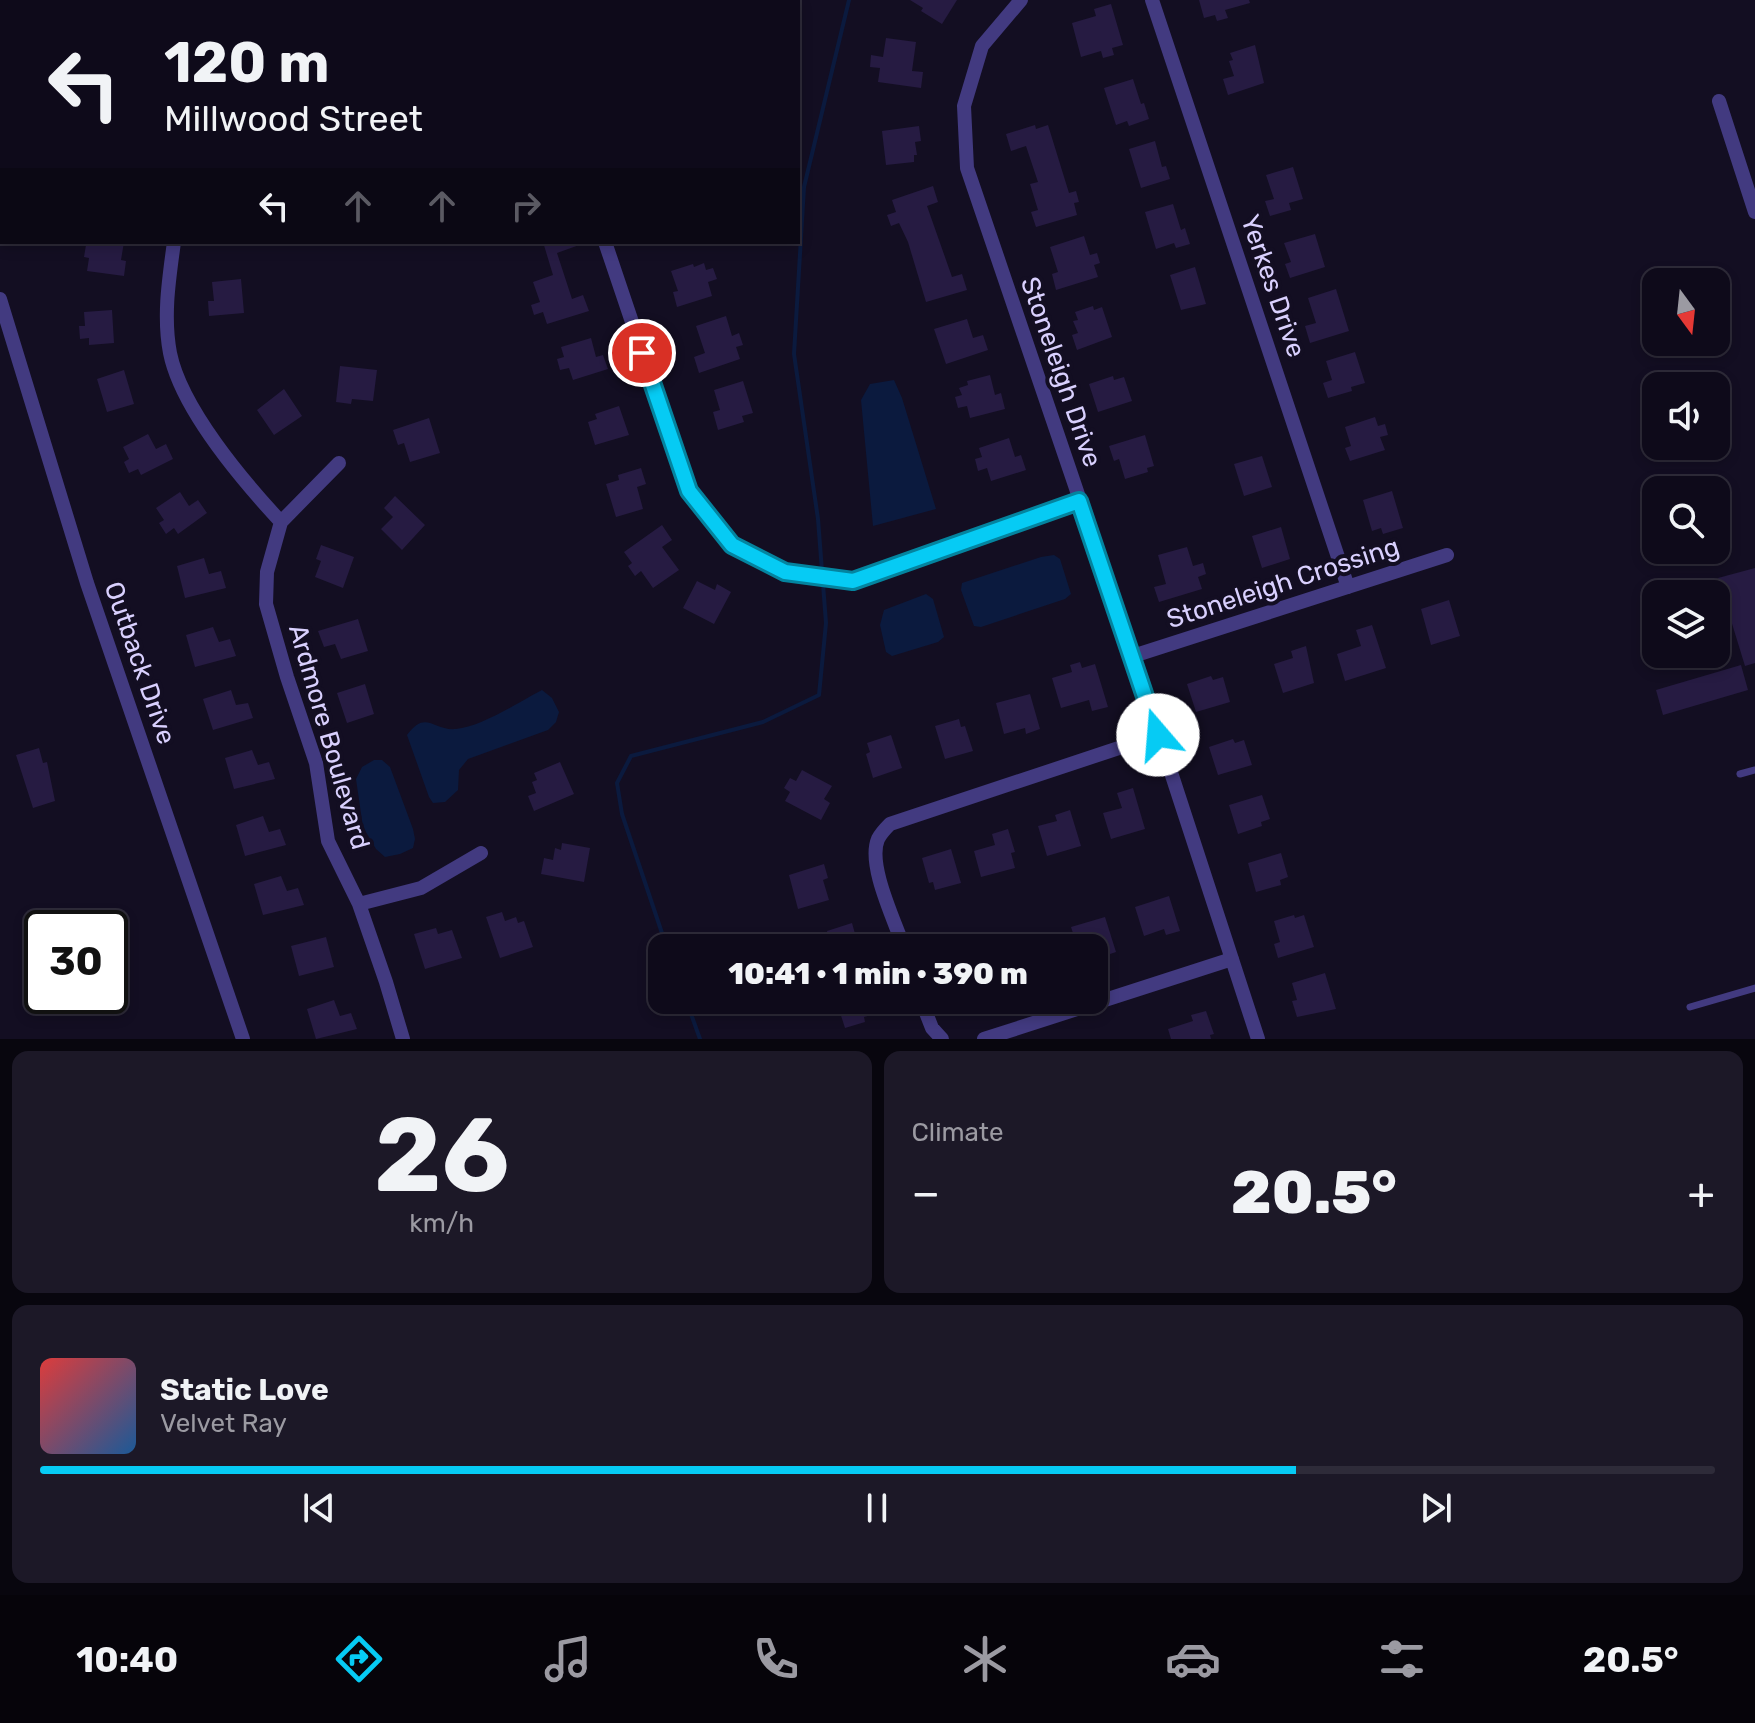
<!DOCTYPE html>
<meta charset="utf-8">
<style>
body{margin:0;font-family:Rubik,sans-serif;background:#1c1827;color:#f1f3f6;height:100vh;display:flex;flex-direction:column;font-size:30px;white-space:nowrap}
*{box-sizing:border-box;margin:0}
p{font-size:26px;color:#9b9aa2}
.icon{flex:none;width:44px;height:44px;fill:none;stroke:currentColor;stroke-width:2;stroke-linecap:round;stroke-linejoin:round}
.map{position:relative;height:1039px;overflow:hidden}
.drawer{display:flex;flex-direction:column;gap:12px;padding:12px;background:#08060e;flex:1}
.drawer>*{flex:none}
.banner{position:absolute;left:0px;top:0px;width:800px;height:244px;box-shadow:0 4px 12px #0003,0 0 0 2px #2e2b39;background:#0e0a1a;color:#f1f3f6;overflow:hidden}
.needle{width:52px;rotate:165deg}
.tools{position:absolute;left:1642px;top:268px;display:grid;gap:16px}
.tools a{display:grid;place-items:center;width:88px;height:88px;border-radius:16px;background:#0e0a1a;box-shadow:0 4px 12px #0003,0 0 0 2px #2e2b39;font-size:40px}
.speed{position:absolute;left:24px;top:910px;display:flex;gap:16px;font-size:40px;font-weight:700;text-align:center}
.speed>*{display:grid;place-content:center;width:104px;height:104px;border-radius:50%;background:#0e0a1a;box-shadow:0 4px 12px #0003,0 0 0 2px #2e2b39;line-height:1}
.speed .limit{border:4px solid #111;border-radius:12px;background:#fff;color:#111}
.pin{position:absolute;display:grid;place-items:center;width:68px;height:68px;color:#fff;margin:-34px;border:4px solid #fff;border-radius:50%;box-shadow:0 2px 8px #0007}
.me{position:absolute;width:88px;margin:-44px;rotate:342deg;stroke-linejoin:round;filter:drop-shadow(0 0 6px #0008)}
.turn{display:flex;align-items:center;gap:28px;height:168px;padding:0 32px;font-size:36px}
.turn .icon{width:104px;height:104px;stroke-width:2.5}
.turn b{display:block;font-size:56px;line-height:68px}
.lanes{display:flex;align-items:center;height:76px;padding:0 32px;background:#0003;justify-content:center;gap:40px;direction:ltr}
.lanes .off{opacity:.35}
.big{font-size:60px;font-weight:800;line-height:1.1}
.drawer .widget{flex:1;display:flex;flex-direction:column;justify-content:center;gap:12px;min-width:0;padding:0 28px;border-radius:16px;background:#1c1827}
.drawer .dial{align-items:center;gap:0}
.dial b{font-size:104px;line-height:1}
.song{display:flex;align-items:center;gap:24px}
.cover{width:96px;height:96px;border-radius:12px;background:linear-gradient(135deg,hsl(0 70% 55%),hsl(210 70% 35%))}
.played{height:8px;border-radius:4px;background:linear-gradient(90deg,#06cbf4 75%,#2e2b39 75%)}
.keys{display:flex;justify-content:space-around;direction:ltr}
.heat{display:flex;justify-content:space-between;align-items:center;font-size:44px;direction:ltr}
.drawer .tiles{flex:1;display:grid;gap:12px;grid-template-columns:1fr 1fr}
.widget:last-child{grid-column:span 2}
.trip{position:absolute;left:648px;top:934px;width:460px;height:80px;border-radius:16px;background:#0e0a1a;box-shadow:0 4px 12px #0003,0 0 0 2px #2e2b39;font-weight:800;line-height:80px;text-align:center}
.tab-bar{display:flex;height:128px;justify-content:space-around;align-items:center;background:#06040a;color:#9b9aa2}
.tab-bar .icon{width:56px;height:56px}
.tab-bar .active{color:#06cbf4}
.tab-bar b{font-size:36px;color:#f1f3f6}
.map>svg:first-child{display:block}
.water{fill:#0b1a3e}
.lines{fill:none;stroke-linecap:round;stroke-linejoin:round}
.stream{stroke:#0b1a3e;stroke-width:4}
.building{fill:#261b42}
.lane{stroke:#423a80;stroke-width:7}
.street{stroke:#423a80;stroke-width:14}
.route-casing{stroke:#04849f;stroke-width:20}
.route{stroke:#06cbf4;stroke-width:14}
.labels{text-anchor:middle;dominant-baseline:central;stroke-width:8;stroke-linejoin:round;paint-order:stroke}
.street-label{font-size:26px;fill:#d9d0fe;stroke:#130e22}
</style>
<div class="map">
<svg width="1755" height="1039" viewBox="0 0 1755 1039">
<rect width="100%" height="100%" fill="#130e22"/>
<path class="water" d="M894 380 902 398 936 509 873 526 861 400 870 384Z
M1054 555 1060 559 1071 594 1065 599 981 627 974 626 961 590 962 583 1041 557Z
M926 594 933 599 944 637 938 642 892 656 886 652 880 625 884 610Z
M542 690 552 698 559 712 556 722 548 730 468 759 459 770 458 790 445 802 433 803 429 797 407 735C426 709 433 731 456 729 481 727 519 702 542 690Z
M374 760H382L390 767 413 829 415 839 413 848 400 854 385 857 376 849 363 827 356 779 362 767Z"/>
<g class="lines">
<path class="stream" d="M667 948 622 814 617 783 631 756 763 722 819 695 826 623 818 519 794 354 804 187 849 0
M686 1000 700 1039"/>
</g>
<path class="building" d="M910 0H957L942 24 921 11 923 8Z
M1199 0H1249L1250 3 1225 10 1228 18 1217 21 1215 15 1204 18Z
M1111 4 1123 45 1112 48 1114 55 1103 58 1101 51 1081 57 1072 23 1096 16 1094 9Z
M886 38 916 42 912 71 923 72 921 88 878 82 880 68 870 67 871 55 883 57Z
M1255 45 1264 83 1228 95 1223 79 1234 76 1229 61 1233 60 1230 53Z
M1133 79 1141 104 1144 103 1149 119 1129 126 1127 121 1116 125 1104 88Z
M1035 125 1036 129 1048 125 1069 193 1076 191 1079 202 1074 203 1077 215 1036 227 1031 212 1038 210 1030 184 1038 182 1026 146 1011 151 1006 134Z
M919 126 921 141 915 142 917 155H914V162L886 165 882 131Z
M1155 141 1162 167 1166 166 1170 179 1141 188 1129 149Z
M1293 167 1303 199 1289 203 1291 210 1270 216 1265 201 1274 199 1266 175Z
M933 186 938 202 927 206 952 277 962 274 967 290 926 302 908 242 899 223 891 226 887 215 896 212 892 200Z
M1173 204 1181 230 1185 228 1190 244 1176 248 1174 243 1156 249 1145 212Z
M1315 234 1325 267 1290 278 1285 264 1291 262 1284 243Z
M1084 236 1090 255 1097 253 1100 263 1094 265 1098 277 1056 290 1052 274 1058 272 1050 247Z
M92 242H124L121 260 126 261 124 276 87 271 89 258 84 257 86 245 92 246Z
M543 242H581L582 244 557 253 572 299 583 295 589 311 547 324 543 312 534 315 531 305 540 302 533 282 553 275Z
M704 263 706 270 713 268 717 279 708 282 712 296 677 307 673 292 678 291 671 271 693 264 694 267Z
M1195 267 1206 304 1181 310 1170 275Z
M241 279 244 313 209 316 208 301H214L212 282Z
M1336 289 1349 331 1310 343 1305 326 1316 323 1308 298Z
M1093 306 1094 310 1102 307 1112 337 1077 350 1072 335 1078 333 1073 321 1078 320 1075 312Z
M112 310 114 343 89 345V338L80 339 79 326H85L84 312Z
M726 316 732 336 739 333 743 345 736 347 740 359 699 373 694 357 705 353 696 326Z
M967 319 973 338 983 335 988 350 946 364 934 329Z
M591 338 596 357 603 355 608 369 573 380 569 368 560 370 557 359 564 357 561 347Z
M1355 352 1365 383 1351 387 1352 391 1328 398 1323 383 1332 380 1326 361Z
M340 366 377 370 373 401 352 399 351 404 336 402Z
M124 370 134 404 107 412 97 379Z
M990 375 995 395 1001 393 1005 409 970 418 967 406 958 408 955 397 962 395 959 388 968 385 967 381Z
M1113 376 1114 380 1124 377 1132 401 1098 412 1089 384Z
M743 381 753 413 742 416 744 422 718 430 713 412 720 410 714 390Z
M284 389 302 416 274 435 257 410Z
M619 406 629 435 595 445 588 422 597 419 595 414Z
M1375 417 1378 426 1385 424 1388 435 1380 437 1385 450 1350 461 1345 448 1351 446 1345 427Z
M429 418 440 453 410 462 404 443 398 445 393 430Z
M148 434 156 449 166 444 173 459 141 475 138 469 129 473 124 462 129 459 123 447Z
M1145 435 1154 466 1147 468 1148 472 1125 479 1119 459 1114 461 1109 446Z
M1009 438 1015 457 1021 455 1026 470 991 481 987 468 978 471 975 459 982 457 979 448Z
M1262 456 1272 487 1244 496 1234 464Z
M641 468 646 484 637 487 643 509 616 517 606 484 619 480 618 475Z
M1392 491 1403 528 1383 534 1381 528 1372 531 1363 500Z
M180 492 189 506 198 500 207 513 178 534 174 528 166 534 159 523 164 520 156 508Z
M395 496 425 525 402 550 381 529 393 517 384 508Z
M662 525 672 540 662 547 679 570 653 588 641 571 635 576 628 566 632 563 624 552Z
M1281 527 1290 559 1262 568 1252 536Z
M321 545 354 557 343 588 315 577 321 561 316 559Z
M1187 547 1193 566 1203 563 1206 574 1198 577 1202 589 1159 602 1154 587 1166 584 1158 555Z
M204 558 209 574 221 571 226 588 185 598 177 566Z
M1755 568V663L1745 666 1718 578Z
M697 581 715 590 717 584 731 592 714 624 683 608Z
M1449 600 1460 636 1431 645 1421 609Z
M358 619 368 651 341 659 335 644 324 647 318 631Z
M1372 625 1386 668 1345 681 1337 654 1361 646 1356 630Z
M213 627 219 642 230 639 236 656 195 667 186 635Z
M1306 646 1314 683 1283 693 1274 664 1293 658 1291 651Z
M1080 662 1082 668 1095 664 1108 707 1092 711 1089 700 1061 708 1052 678 1072 672 1070 665Z
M1741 665 1748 690 1663 715 1656 690Z
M1211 676 1213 680 1223 677 1230 702 1196 712 1187 684Z
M365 684 374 714 347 723 337 693Z
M231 690 236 705 248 703 253 718 213 730 203 699Z
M1030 694 1040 729 1026 734 1025 728 1004 734 996 703Z
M959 719 961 727 965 726 973 751 945 759 935 726Z
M891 735 902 768 873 778 866 754 870 752 867 743Z
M1233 739 1235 743 1244 740 1252 765 1218 775 1209 747Z
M39 748 43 763 47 762 55 801 33 808 16 755Z
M252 750 258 765 269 762 275 779 234 789 225 758Z
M560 762 574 794 534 811 528 796 536 793 532 782 537 780 534 773Z
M802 770 832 786 824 799 830 803 821 820 785 801 790 792 784 788 790 778 796 781Z
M1133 788 1145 829 1111 839 1103 813 1122 808 1117 793Z
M1262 795 1270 819 1261 822 1262 826 1238 834 1229 805Z
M1070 810 1081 846 1047 856 1038 826 1057 821 1055 815Z
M263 816 269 832 280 829 286 845 245 856 236 825Z
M1008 829 1015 852 1011 853 1015 868 981 877 974 851 995 845 992 834Z
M562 843 590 848 584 882 541 874 544 858 553 860 555 848 561 850Z
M951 849 961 883 935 890 933 882 929 883 922 858Z
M1281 853 1288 877 1280 880 1281 885 1256 892 1248 863Z
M824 864 828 878 823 880 829 900 798 909 789 875Z
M281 876 287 891 298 888 304 905 263 915 254 884Z
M1169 896 1180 931 1166 935 1164 929 1144 936 1135 907Z
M502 912 505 921 516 917 518 923 524 921 533 947 500 958 486 917Z
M1294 915 1295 918 1304 915 1314 947 1278 958 1274 944 1280 942 1274 921Z
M1105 917 1116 952 1101 957 1100 952 1094 953V948H1078L1071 927Z
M852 923 859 948H823L820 938 828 936 827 931Z
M436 928 438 934 452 930 462 958 425 969 414 934Z
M326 937 334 967 299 976 291 946Z
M1325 973 1336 1009 1297 1017 1292 1001 1297 1000 1292 983Z
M334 1000 340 1016 351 1013 357 1029 316 1039 307 1009Z
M836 1000H878L882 1012 864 1017 865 1022 845 1028Z
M1206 1011 1214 1034 1210 1035 1211 1039H1171L1168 1029 1193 1021 1191 1015Z"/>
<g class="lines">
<path class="lane" d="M1740 774 1755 770
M1690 1007 1755 988"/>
<path class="street" d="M142 0 144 2
M529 0 530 2
M1021 0 982 46 964 106 967 168 1133 656 1258 1039
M1152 0 1348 587
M1719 101 1755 212
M174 242C169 279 163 316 170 353 181 408 243 481 281 522
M605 242 689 491 732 545 785 572 853 581 1079 501
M0 299 87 583 243 1039
M339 463 281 522 267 572 266 604 287 677 316 763 328 841 359 904 386 982 403 1039
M1133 656 1447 555
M359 904 421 888 481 853
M904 948C895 921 867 865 878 839 881 833 886 828 890 824L1158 735
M921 1000 932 1028 942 1039
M984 1039 1232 959"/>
</g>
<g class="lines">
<defs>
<path id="route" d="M642 353 689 491 732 545 785 572 853 581 1079 501 1158 735"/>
</defs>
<use href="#route" class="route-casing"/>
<use href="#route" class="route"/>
</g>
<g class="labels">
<g class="street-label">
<text transform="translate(1273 286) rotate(71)">Yerkes Drive</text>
<text transform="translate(1061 372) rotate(71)">Stoneleigh Drive</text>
<text transform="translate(1283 583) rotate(-18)">Stoneleigh Crossing</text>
<text transform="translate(140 663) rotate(71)">Outback Drive</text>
<text transform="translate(329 737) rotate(74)">Ardmore Boulevard</text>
</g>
</g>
</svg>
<div class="tools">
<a><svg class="needle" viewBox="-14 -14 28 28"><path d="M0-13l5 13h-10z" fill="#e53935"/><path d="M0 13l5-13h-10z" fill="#9b9aa2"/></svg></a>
<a><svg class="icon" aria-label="sound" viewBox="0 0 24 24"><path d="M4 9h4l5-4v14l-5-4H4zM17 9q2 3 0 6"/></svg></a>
<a><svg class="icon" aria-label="search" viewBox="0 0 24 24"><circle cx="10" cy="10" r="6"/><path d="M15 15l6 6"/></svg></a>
<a><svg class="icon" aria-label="layers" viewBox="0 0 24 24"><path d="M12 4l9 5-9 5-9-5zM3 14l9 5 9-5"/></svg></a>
</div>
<div class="speed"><div class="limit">30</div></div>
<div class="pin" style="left:642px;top:353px;background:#d93025"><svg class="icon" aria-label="arrive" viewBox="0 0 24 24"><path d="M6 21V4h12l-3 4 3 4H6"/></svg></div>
<svg class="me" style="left:1158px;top:735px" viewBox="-20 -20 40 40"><circle r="19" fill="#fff"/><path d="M0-13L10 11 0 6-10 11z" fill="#06cbf4"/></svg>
<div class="trip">10:41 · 1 min · 390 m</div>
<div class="banner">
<div class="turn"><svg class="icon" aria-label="left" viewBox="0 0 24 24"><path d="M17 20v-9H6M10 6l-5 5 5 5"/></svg><div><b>120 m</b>Millwood Street</div></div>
<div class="lanes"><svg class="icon" aria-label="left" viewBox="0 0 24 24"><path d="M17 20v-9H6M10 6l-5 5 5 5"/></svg><svg class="icon off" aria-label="ahead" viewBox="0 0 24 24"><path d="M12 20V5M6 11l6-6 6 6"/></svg><svg class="icon off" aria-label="ahead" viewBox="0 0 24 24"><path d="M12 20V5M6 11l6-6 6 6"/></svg><svg class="icon off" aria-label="right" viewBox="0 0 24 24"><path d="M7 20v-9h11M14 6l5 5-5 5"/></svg></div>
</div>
</div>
<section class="drawer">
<div class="tiles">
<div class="widget dial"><b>26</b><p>km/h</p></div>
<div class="widget"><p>Climate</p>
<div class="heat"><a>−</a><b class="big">20.5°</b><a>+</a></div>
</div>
<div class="widget">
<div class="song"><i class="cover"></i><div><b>Static Love</b><p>Velvet Ray</p></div></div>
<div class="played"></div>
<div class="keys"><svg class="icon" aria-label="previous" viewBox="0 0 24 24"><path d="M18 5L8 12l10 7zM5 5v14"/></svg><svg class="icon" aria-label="pause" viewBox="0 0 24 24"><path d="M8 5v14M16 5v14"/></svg><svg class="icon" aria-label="next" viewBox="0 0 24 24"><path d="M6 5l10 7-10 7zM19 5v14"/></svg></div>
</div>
</div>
</section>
<nav class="tab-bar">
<b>10:40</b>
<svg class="icon active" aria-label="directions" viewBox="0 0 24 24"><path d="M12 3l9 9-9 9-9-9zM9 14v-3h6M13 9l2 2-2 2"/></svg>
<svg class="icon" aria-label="music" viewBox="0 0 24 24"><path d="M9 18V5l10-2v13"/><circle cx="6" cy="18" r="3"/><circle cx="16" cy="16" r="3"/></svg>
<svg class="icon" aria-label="phone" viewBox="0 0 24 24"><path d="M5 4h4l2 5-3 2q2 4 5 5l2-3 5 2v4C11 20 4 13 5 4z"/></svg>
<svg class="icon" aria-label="climate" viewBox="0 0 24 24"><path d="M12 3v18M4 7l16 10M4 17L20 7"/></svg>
<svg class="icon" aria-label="car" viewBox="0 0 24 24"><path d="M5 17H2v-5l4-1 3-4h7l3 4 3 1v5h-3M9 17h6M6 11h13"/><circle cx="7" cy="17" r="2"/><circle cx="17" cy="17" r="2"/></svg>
<svg class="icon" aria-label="filters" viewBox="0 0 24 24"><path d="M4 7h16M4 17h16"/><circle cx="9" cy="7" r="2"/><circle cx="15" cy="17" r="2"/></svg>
<b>20.5°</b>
</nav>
